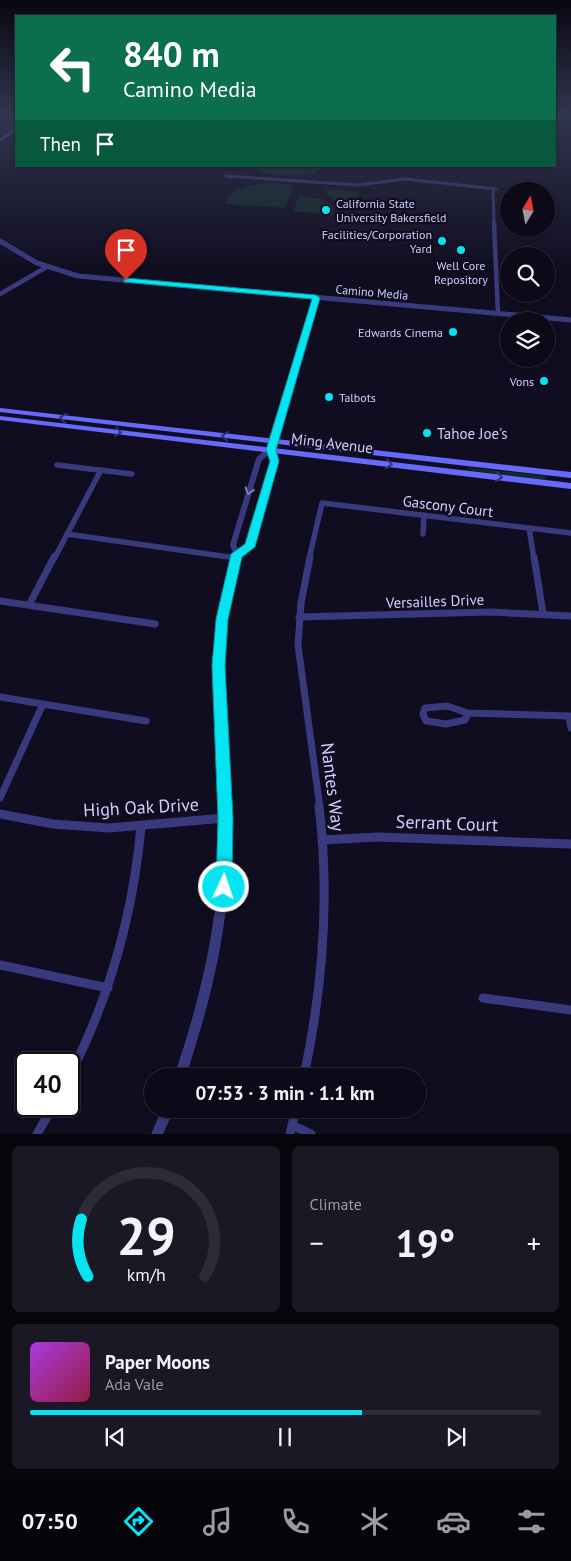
<!DOCTYPE html>
<meta charset="utf-8">
<style>
body{margin:0;font-family:"PT Sans",sans-serif;background:#1a1825;color:#f1f3f6;height:100vh;display:flex;flex-direction:column;font-size:19px;white-space:nowrap}
*{box-sizing:border-box;margin:0}
p{font-size:16px;color:#9a9aa2}
.icon{flex:none;width:28px;height:28px;fill:none;stroke:currentColor;stroke-width:2;stroke-linecap:round;stroke-linejoin:round}
.map{position:relative;height:1134px;overflow:hidden}
.sheet{display:flex;flex-direction:column;gap:12px;padding:12px;background:#07060d;flex:1}
.sheet>*{flex:none}
.guide{position:absolute;left:15px;top:15px;width:541px;height:152px;border-radius:0px;box-shadow:0 1px 4px #0004,0 0 0 1px #2c2b37;background:#0b6e4f;color:#fff;overflow:hidden}
.needle{width:32px;rotate:10deg}
.buttons{position:absolute;left:500px;top:182px;display:grid;gap:10px}
.buttons a{display:grid;place-items:center;width:55px;height:55px;border-radius:50%;background:#0c0a18;box-shadow:0 1px 4px #0004,0 0 0 1px #2c2b37;font-size:25px}
.speed{position:absolute;left:15px;top:1052px;display:flex;gap:10px;font-size:25px;font-weight:700;text-align:center}
.speed>*{display:grid;place-content:center;width:65px;height:65px;border-radius:50%;background:#0c0a18;box-shadow:0 1px 4px #0004,0 0 0 1px #2c2b37;line-height:1}
.speed .limit{border:2px solid #111;border-radius:8px;background:#fff;color:#111}
.pin{position:absolute;display:grid;place-items:center;width:42px;height:42px;color:#fff;margin:-51px -21px;border-radius:50% 50% 50% 0;rotate:-45deg;box-shadow:0 0 5px #0007}
.pin .icon{rotate:45deg}
.me{position:absolute;width:55px;margin:-28px;rotate:3deg;stroke-linejoin:round;filter:drop-shadow(0 0 4px #0008)}
.turn{display:flex;align-items:center;gap:18px;height:105px;padding:0 25px;font-size:22px}
.turn .icon{width:65px;height:65px;stroke-width:2.5}
.turn b{display:block;font-size:35px;line-height:42px}
.then{display:flex;align-items:center;height:48px;padding:0 25px;background:#0003;gap:10px;font-size:19px}
.big{font-size:38px;font-weight:700;line-height:1.1}
.sheet .tile{flex:1;display:flex;flex-direction:column;justify-content:center;gap:8px;min-width:0;padding:0 18px;border-radius:8px;background:#1a1825}
.sheet .dial{align-items:center;gap:0}
.dial svg{height:130px;overflow:visible;fill:none;stroke:#2c2b37;stroke-width:7;stroke-linecap:round;text-anchor:middle}
.dial text{fill:#f1f3f6;stroke:none}
.song{display:flex;align-items:center;gap:15px}
.cover{width:60px;height:60px;border-radius:8px;background:linear-gradient(135deg,hsl(280 70% 55%),hsl(340 70% 35%))}
.played{height:5px;border-radius:2px;background:linear-gradient(90deg,#06e3f1 65%,#2c2b37 65%)}
.keys{display:flex;justify-content:space-around;direction:ltr}
.heat{display:flex;justify-content:space-between;align-items:center;font-size:28px;direction:ltr}
.sheet .tiles{flex:1;display:grid;gap:12px;grid-template-columns:1fr 1fr}
.tile:last-child{grid-column:span 2}
.trip{position:absolute;left:144px;top:1068px;width:282px;height:50px;border-radius:25px;background:#0c0a18;box-shadow:0 1px 4px #0004,0 0 0 1px #2c2b37;font-weight:700;line-height:50px;text-align:center}
.menu{display:flex;height:80px;justify-content:space-around;align-items:center;background:#05040a;color:#9a9aa2}
.menu .icon{width:35px;height:35px}
.menu .active{color:#06e3f1}
.menu b{font-size:22px;color:#f1f3f6}
.map>svg:first-child{display:block}
.green{fill:#112a28}
.lines{fill:none;stroke-linecap:round;stroke-linejoin:round}
.canal{stroke:#0d2444;stroke-width:4}
.minor-far4{stroke:#393a7e;stroke-width:3}
.minor-far3{stroke:#393a7e;stroke-width:4.5}
.minor-far2{stroke:#393a7e;stroke-width:5.5}
.minor-far1{stroke:#393a7e;stroke-width:7}
.minor{stroke:#393a7e;stroke-width:9}
.tertiary-far3{stroke:#393a7e;stroke-width:5}
.tertiary-far2{stroke:#393a7e;stroke-width:6}
.tertiary-far1{stroke:#393a7e;stroke-width:9}
.tertiary{stroke:#393a7e;stroke-width:11}
.secondary{fill:#6769fb;fill-rule:evenodd}
.oneway{stroke:#333278}
.oneway2{stroke:#7d7db8}
.route{fill:#06e3f1;stroke:#04949d}
.poi-dot{fill:#06e3f1;stroke:#100d20;stroke-width:2}
.labels{text-anchor:middle;dominant-baseline:central;stroke-width:4.5;stroke-linejoin:round;paint-order:stroke}
.far-poi-label{font-size:12px;fill:#d1cefe;stroke:#100d20;text-anchor:end}
.far-street-label{font-size:12px;fill:#d1cefe;stroke:#100d20}
.poi-label{font-size:15px;fill:#d1cefe;stroke:#100d20;text-anchor:start}
.street-label{font-size:15px;fill:#d1cefe;stroke:#100d20}
.near-street-label{font-size:18px;fill:#d1cefe;stroke:#100d20}
</style>
<div class="map">
<svg width="571" height="1134" viewBox="0 0 571 1134">
<rect width="100%" height="100%" fill="#100d20"/>
<path class="green" d="M260 166H321V168L314 174C301 174 267 177 257 170Z
M272 183 294 185 285 208 226 204C230 186 257 184 272 183Z
M327 189 359 192 356 206 337 202 327 194Z
M299 196 322 199 333 206V215L293 211Z
M465 467 547 476 545 478 547 480 473 471Z"/>
<g class="lines">
<path class="canal" d="M11 115 13 113"/>
<path class="minor-far4" d="M0 119 16 120
M226 176 358 185 405 179 496 189
M493 189 494 224"/>
<path class="minor-far3" d="M494 223 498 314
M0 294 45 268"/>
<path class="minor-far2" d="M57 465 132 474
M529 528 534 559
M67 534 236 558
M423 534 424 515
M54 559 101 470
M309 559 322 503 571 533"/>
<path class="minor-far1" d="M232 557 236 558
M310 557 301 603 298 645 320 808
M534 557 543 613
M0 601 155 624
M29 605 54 557
M299 617 490 612 571 616
M0 697 146 721
M447 706 468 713 465 720 446 724 426 721 423 714 425 708Z
M468 713 571 716
M569 716 571 728
M0 798 43 704"/>
<path class="minor" d="M0 814 53 824 109 828 225 818
M323 840 377 837 571 844
M0 965 108 988
M483 998 571 1010
M304 1076C323 987 330 897 319 806
M69 1077C110 997 133 916 141 827
M292 1125 311 1134
M37 1134 53 1106
M290 1134 296 1109"/>
<path class="tertiary-far3" d="M0 241 37 263 78 276 571 320
M295 369 316 298"/>
<path class="tertiary-far2" d="M237 554 250 547 275 461 271 449 295 368
M236 559 237 554 233 545 259 459 271 449"/>
<path class="tertiary-far1" d="M225 808C224 753 216 698 219 643 221 614 229 586 236 557"/>
<path class="tertiary" d="M180 1076C210 988 229 900 225 806
M157 1134 168 1109"/>
<path class="secondary" d="M15 127H16V130L0 142V139Z
M0 408 571 472V478L0 412Z
M0 416 571 483V489L0 420Z"/>
</g>
<defs><path id="oneway-chevron" d="M-2-3.5L2.5 0L-2 3.5" fill="none" stroke-width="1.6" stroke-linecap="round" stroke-linejoin="round" transform="scale(1.25)"/></defs>
<g class="oneway">
<use href="#oneway-chevron" transform="translate(63 418) rotate(-173)"/>
<use href="#oneway-chevron" transform="translate(118 432) rotate(7)"/>
<use href="#oneway-chevron" transform="translate(225 436) rotate(-173)"/>
<use href="#oneway-chevron" transform="translate(389 464) rotate(7)"/>
<use href="#oneway-chevron" transform="translate(499 477) rotate(7)"/>
</g>
<use class="oneway2" href="#oneway-chevron" transform="translate(249 491) rotate(107)"/>
<linearGradient id="sky" x2="0" y2="1"><stop stop-color="#090712"/><stop offset="0.42" stop-color="#31354e"/><stop offset="1" stop-color="#31354e" stop-opacity="0"/></linearGradient>
<rect width="571" height="272" fill="url(#sky)"/>
<path class="route" d="M126 278 316 295 320 298 276 450 279 461 255 547 242 557 228 619 225 666 233 818 232 887 229 893 224 895 218 893 216 887 218 818 212 666 216 619 231 554 245 544 270 461 266 450 312 299 124 282V279Z"/>
<g class="poi-dot">
<circle cx="326" cy="210" r="5"/>
<circle cx="442" cy="241" r="5"/>
<circle cx="461" cy="250" r="5"/>
<circle cx="453" cy="332" r="5"/>
<circle cx="544" cy="381" r="5"/>
<circle cx="329" cy="397" r="5"/>
<circle cx="427" cy="433" r="5"/>
</g>
<g class="labels">
<g class="far-poi-label">
<text x="336" y="203" text-anchor="start">California State<tspan x="336" dy="14">University Bakersfield</tspan></text>
<text x="432" y="234">Facilities/Corporation<tspan x="432" dy="14">Yard</tspan></text>
<text x="461" y="265" text-anchor="middle">Well Core<tspan x="461" dy="14">Repository</tspan></text>
<text x="443" y="332">Edwards Cinema</text>
<text x="534" y="381">Vons</text>
<text x="339" y="397" text-anchor="start">Talbots</text>
</g>
<g class="far-street-label">
<text transform="translate(372 292) rotate(5)">Camino Media</text>
</g>
<g class="poi-label">
<text x="437" y="433">Tahoe Joe's</text>
</g>
<g class="street-label">
<text transform="translate(332 443) rotate(7)">Ming Avenue</text>
<text transform="translate(448 506) rotate(7)">Gascony Court</text>
<text transform="translate(435 601) rotate(-2)">Versailles Drive</text>
</g>
<g class="near-street-label">
<text transform="translate(333 787) rotate(83)">Nantes Way</text>
<text transform="translate(141 807) rotate(-3)">High Oak Drive</text>
<text transform="translate(447 823) rotate(2)">Serrant Court</text>
</g>
</g>
</svg>
<div class="buttons">
<a><svg class="needle" viewBox="-14 -14 28 28"><path d="M0-13l5 13h-10z" fill="#e53935"/><path d="M0 13l5-13h-10z" fill="#9a9aa2"/></svg></a>
<a><svg class="icon" aria-label="search" viewBox="0 0 24 24"><circle cx="10" cy="10" r="6"/><path d="M15 15l6 6"/></svg></a>
<a><svg class="icon" aria-label="layers" viewBox="0 0 24 24"><path d="M12 4l9 5-9 5-9-5zM3 14l9 5 9-5"/></svg></a>
</div>
<div class="speed"><div class="limit">40</div></div>
<div class="pin" style="left:126px;top:280px;background:#d93025"><svg class="icon" aria-label="arrive" viewBox="0 0 24 24"><path d="M6 21V4h12l-3 4 3 4H6"/></svg></div>
<svg class="me" style="left:224px;top:887px" viewBox="-20 -20 40 40"><circle r="17" fill="#06e3f1" stroke="#fff" stroke-width="3"/><path d="M0-11L8 9 0 5-8 9z" fill="#fff"/></svg>
<div class="trip">07:53 · 3 min · 1.1 km</div>
<div class="guide">
<div class="turn"><svg class="icon" aria-label="left" viewBox="0 0 24 24"><path d="M17 20v-9H6M10 6l-5 5 5 5"/></svg><div><b>840 m</b>Camino Media</div></div>
<div class="then">Then<svg class="icon" aria-label="arrive" viewBox="0 0 24 24"><path d="M6 21V4h12l-3 4 3 4H6"/></svg></div>
</div>
</div>
<section class="sheet">
<div class="tiles">
<div class="tile dial"><svg viewBox="0 0 100 80">
<path d="M14 69A42 42 0 1 1 86 69"/>
<path d="M14 69A42 42 0 0 1 10 34" stroke="#06e3f1"/>
<text x="50" y="56" font-size="32" font-weight="700">29</text>
<text x="50" y="72" font-size="11">km/h</text>
</svg></div>
<div class="tile"><p>Climate</p>
<div class="heat"><a>−</a><b class="big">19°</b><a>+</a></div>
</div>
<div class="tile">
<div class="song"><i class="cover"></i><div><b>Paper Moons</b><p>Ada Vale</p></div></div>
<div class="played"></div>
<div class="keys"><svg class="icon" aria-label="previous" viewBox="0 0 24 24"><path d="M18 5L8 12l10 7zM5 5v14"/></svg><svg class="icon" aria-label="pause" viewBox="0 0 24 24"><path d="M8 5v14M16 5v14"/></svg><svg class="icon" aria-label="next" viewBox="0 0 24 24"><path d="M6 5l10 7-10 7zM19 5v14"/></svg></div>
</div>
</div>
</section>
<nav class="menu">
<b>07:50</b>
<svg class="icon active" aria-label="directions" viewBox="0 0 24 24"><path d="M12 3l9 9-9 9-9-9zM9 14v-3h6M13 9l2 2-2 2"/></svg>
<svg class="icon" aria-label="music" viewBox="0 0 24 24"><path d="M9 18V5l10-2v13"/><circle cx="6" cy="18" r="3"/><circle cx="16" cy="16" r="3"/></svg>
<svg class="icon" aria-label="phone" viewBox="0 0 24 24"><path d="M5 4h4l2 5-3 2q2 4 5 5l2-3 5 2v4C11 20 4 13 5 4z"/></svg>
<svg class="icon" aria-label="climate" viewBox="0 0 24 24"><path d="M12 3v18M4 7l16 10M4 17L20 7"/></svg>
<svg class="icon" aria-label="car" viewBox="0 0 24 24"><path d="M5 17H2v-5l4-1 3-4h7l3 4 3 1v5h-3M9 17h6M6 11h13"/><circle cx="7" cy="17" r="2"/><circle cx="17" cy="17" r="2"/></svg>
<svg class="icon" aria-label="filters" viewBox="0 0 24 24"><path d="M4 7h16M4 17h16"/><circle cx="9" cy="7" r="2"/><circle cx="15" cy="17" r="2"/></svg>
</nav>
